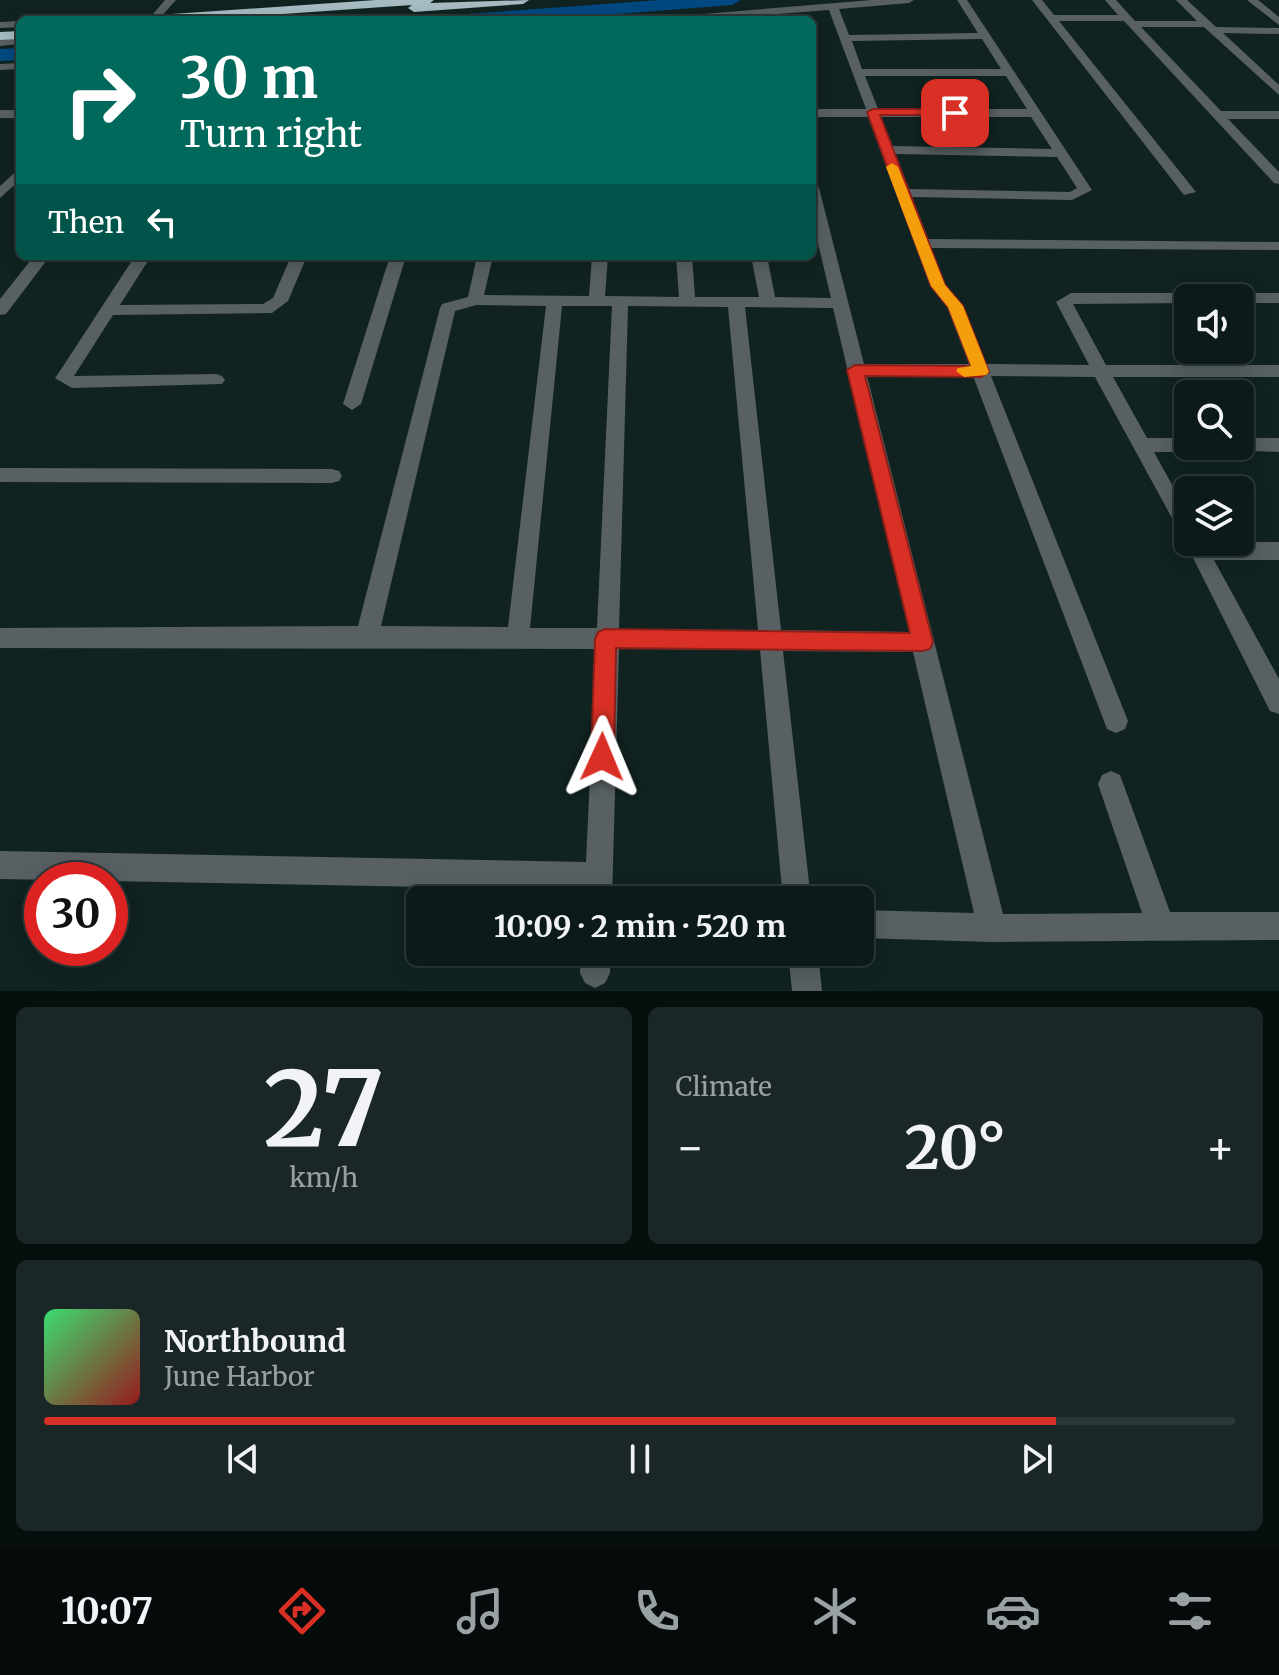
<!DOCTYPE html>
<meta charset="utf-8">
<style>
body{margin:0;font-family:Merriweather,serif;background:#1a2726;color:#f1f3f6;height:100vh;display:flex;flex-direction:column;font-size:30px;white-space:nowrap}
*{box-sizing:border-box;margin:0}
p{font-size:26px;color:#9aa1a2}
.icon{flex:none;width:44px;height:44px;fill:none;stroke:currentColor;stroke-width:2;stroke-linecap:round;stroke-linejoin:round}
.map{position:relative;height:991px;overflow:hidden}
.details{display:flex;flex-direction:column;gap:16px;padding:16px;background:#070e0e;flex:1}
.details>*{flex:none}
.banner{position:absolute;left:16px;top:16px;width:800px;height:244px;border-radius:12px;box-shadow:0 4px 20px #0003,0 0 0 2px #2c3838;background:#00695c;color:#fff;overflow:hidden}
.fabs{position:absolute;left:1174px;top:284px;display:grid;gap:16px}
.fabs a{display:grid;place-items:center;width:80px;height:80px;border-radius:12px;background:#0c1a19;box-shadow:0 4px 20px #0003,0 0 0 2px #2c3838;font-size:40px}
.speed{position:absolute;left:24px;top:862px;display:flex;gap:16px;font-size:40px;font-weight:700;text-align:center}
.speed>*{display:grid;place-content:center;width:104px;height:104px;border-radius:50%;background:#0c1a19;box-shadow:0 4px 20px #0003,0 0 0 2px #2c3838;line-height:1}
.speed .limit{border:12px solid #d22;background:#fff;color:#111}
.pin{position:absolute;display:grid;place-items:center;width:68px;height:68px;color:#fff;margin:-34px;border-radius:16px;box-shadow:0 4px 12px #0006}
.me{position:absolute;width:88px;margin:-44px;rotate:1deg;stroke-linejoin:round;filter:drop-shadow(0 0 6px #0008)}
.turn{display:flex;align-items:center;gap:28px;height:168px;padding:0 32px;font-size:36px}
.turn .icon{width:104px;height:104px;stroke-width:2.5}
.turn b{display:block;font-size:56px;line-height:68px}
.then{display:flex;align-items:center;height:76px;padding:0 32px;background:#0003;gap:16px;font-size:30px}
.big{font-size:60px;font-weight:700;line-height:1.1}
.details .tile{flex:1;display:flex;flex-direction:column;justify-content:center;gap:12px;min-width:0;padding:0 28px;border-radius:12px;background:#1a2726}
.details .dial{align-items:center;gap:0}
.dial b{font-size:104px;line-height:1}
.song{display:flex;align-items:center;gap:24px}
.cover{width:96px;height:96px;border-radius:12px;background:linear-gradient(135deg,hsl(140 70% 55%),hsl(0 70% 35%))}
.played{height:8px;border-radius:4px;background:linear-gradient(90deg,#d93025 85%,#2c3838 85%)}
.keys{display:flex;justify-content:space-around;direction:ltr}
.heat{display:flex;justify-content:space-between;align-items:center;font-size:44px;direction:ltr}
.details .tiles{flex:1;display:grid;gap:16px;grid-template-columns:1fr 1fr}
.tile:last-child{grid-column:span 2}
.trip{position:absolute;left:406px;top:886px;width:468px;height:80px;border-radius:12px;background:#0c1a19;box-shadow:0 4px 20px #0003,0 0 0 2px #2c3838;font-weight:700;line-height:80px;text-align:center}
.dock{display:flex;height:128px;justify-content:space-around;align-items:center;background:#050a0a;color:#9aa1a2}
.dock .icon{width:56px;height:56px}
.dock .selected{color:#d93025}
.dock b{font-size:36px;color:#f1f3f6}
.map>svg:first-child{display:block}
.lines{fill:none;stroke-linecap:round;stroke-linejoin:round}
.river{fill:#014982;fill-rule:evenodd}
.minor{fill:#586063;fill-rule:evenodd}
.highway{fill:#a7bcc3;fill-rule:evenodd}
.route{fill:#d93025;stroke:#8d1f18;stroke-width:2}
.slow{fill:#f59e0b}
</style>
<div class="map">
<svg width="1279" height="991" viewBox="0 0 1279 991">
<rect width="100%" height="100%" fill="#102321"/>
<g class="lines">
<path class="river" d="M660 0H741L732 5 542 20H459L468 14Z
M20 48V60L0 61V49Z"/>
<path class="minor" d="M165 0H176L158 20H148Z
M872 0H914L909 3 839 9 849 35 978 33 957 0H967L1092 190 1072 200 912 197 928 239 1279 242V250L931 248 945 285 963 306 986 364 1089 365 1056 302 1071 293H1279V303H1240V298H1188V303L1073 304 1106 365H1279V377H1113L1147 438H1188V446H1197L1188 452H1154L1188 514V542H1279V560H1214L1279 679V714L1270 711 1184 540 1095 377 991 376 1128 721 1125 729 1116 733 1107 729 1104 721 973 376H867L1003 914 1142 913 1098 784 1102 775 1111 771 1120 775 1170 912H1279V940L992 942 860 938V910L974 913 913 652 783 651 811 900H783L760 650 619 649 612 900H584V890L0 879V851L586 862 596 649 0 648V628L358 626 440 308 442 304 468 297 477 256H493L484 295 589 296 592 256H608L605 296 679 297 676 256H692L695 297H759L751 256H767L775 297 831 298 812 218V184L819 188 864 364H969L947 307 930 286 868 117H812V109H866L829 10 704 20H661L666 17ZM982 39 1001 69H862L852 41ZM865 76H1006L1027 109H878ZM881 117H1031L1052 149 892 146ZM895 154 1057 157 1077 188 1070 192 909 189ZM476 305 546 306 508 627 381 626 455 311ZM562 306H612L597 628H530ZM628 306 728 307 758 630 619 629ZM745 307 833 308 909 632 781 630Z
M1032 0H1042L1054 15H1118L1105 0H1116L1135 21H1197L1176 0H1187L1216 27 1279 28V34L1223 33 1279 85V95L1204 27H1141L1221 111H1279V119H1228L1279 172V184L1274 183 1124 21H1059L1196 192 1184 195Z
M1247 0H1258L1279 17V25Z
M20 21V27L0 28V22Z
M20 38V44L0 46V40Z
M20 63V69L0 70V64Z
M0 110H20V118H0Z
M20 168V180L0 198V186Z
M34 256H50L6 314 0 315V299Z
M135 256H151L120 305 263 304 273 298 291 256H307L288 301 272 313 113 315 74 376 216 374 222 376 225 380 222 384 72 388 55 378 58 374Z
M390 256H406L361 404 352 410 343 404Z
M1240 438H1279V452L1233 450 1231 446H1240Z
M0 468 332 469 339 471 342 476 339 481 332 483 0 482Z
M581 952H611L610 973 605 983 595 988 585 983 580 973Z
M788 952H818L822 991H792Z"/>
<path class="highway" d="M376 0H434L430 3 529 0 523 4 414 12 408 8 412 5 196 20H137L143 16Z
M20 31V39L0 40V32Z"/>
</g>
<path class="route" d="M955 109 959 110V115H880L945 285 963 306 989 372 981 377 865 376 933 642 930 649 922 651 616 648 614 757 611 765 602 768 594 765 591 757 595 639 598 632 605 629 910 633 847 370 855 365 971 366 948 307 931 286 867 112 873 109Z"/>
<path class="slow" d="M892 163 898 167 945 285 963 306 989 372 986 375 964 377 956 371 958 368 971 366 948 307 931 286 886 167Z"/>
</svg>
<div class="fabs">
<a><svg class="icon" aria-label="sound" viewBox="0 0 24 24"><path d="M4 9h4l5-4v14l-5-4H4zM17 9q2 3 0 6"/></svg></a>
<a><svg class="icon" aria-label="search" viewBox="0 0 24 24"><circle cx="10" cy="10" r="6"/><path d="M15 15l6 6"/></svg></a>
<a><svg class="icon" aria-label="layers" viewBox="0 0 24 24"><path d="M12 4l9 5-9 5-9-5zM3 14l9 5 9-5"/></svg></a>
</div>
<div class="speed"><div class="limit">30</div></div>
<div class="pin" style="left:955px;top:113px;background:#d93025"><svg class="icon" aria-label="arrive" viewBox="0 0 24 24"><path d="M6 21V4h12l-3 4 3 4H6"/></svg></div>
<svg class="me" style="left:602px;top:757px" viewBox="-20 -20 40 40"><path d="M0-17L14 15 0 8-14 15z" fill="#d93025" stroke="#fff" stroke-width="4"/></svg>
<div class="trip">10:09 · 2 min · 520 m</div>
<div class="banner">
<div class="turn"><svg class="icon" aria-label="right" viewBox="0 0 24 24"><path d="M7 20v-9h11M14 6l5 5-5 5"/></svg><div><b>30 m</b>Turn right</div></div>
<div class="then">Then<svg class="icon" aria-label="left" viewBox="0 0 24 24"><path d="M17 20v-9H6M10 6l-5 5 5 5"/></svg></div>
</div>
</div>
<section class="details">
<div class="tiles">
<div class="tile dial"><b>27</b><p>km/h</p></div>
<div class="tile"><p>Climate</p>
<div class="heat"><a>−</a><b class="big">20°</b><a>+</a></div>
</div>
<div class="tile">
<div class="song"><i class="cover"></i><div><b>Northbound</b><p>June Harbor</p></div></div>
<div class="played"></div>
<div class="keys"><svg class="icon" aria-label="previous" viewBox="0 0 24 24"><path d="M18 5L8 12l10 7zM5 5v14"/></svg><svg class="icon" aria-label="pause" viewBox="0 0 24 24"><path d="M8 5v14M16 5v14"/></svg><svg class="icon" aria-label="next" viewBox="0 0 24 24"><path d="M6 5l10 7-10 7zM19 5v14"/></svg></div>
</div>
</div>
</section>
<nav class="dock">
<b>10:07</b>
<svg class="icon selected" aria-label="directions" viewBox="0 0 24 24"><path d="M12 3l9 9-9 9-9-9zM9 14v-3h6M13 9l2 2-2 2"/></svg>
<svg class="icon" aria-label="music" viewBox="0 0 24 24"><path d="M9 18V5l10-2v13"/><circle cx="6" cy="18" r="3"/><circle cx="16" cy="16" r="3"/></svg>
<svg class="icon" aria-label="phone" viewBox="0 0 24 24"><path d="M5 4h4l2 5-3 2q2 4 5 5l2-3 5 2v4C11 20 4 13 5 4z"/></svg>
<svg class="icon" aria-label="climate" viewBox="0 0 24 24"><path d="M12 3v18M4 7l16 10M4 17L20 7"/></svg>
<svg class="icon" aria-label="car" viewBox="0 0 24 24"><path d="M5 17H2v-5l4-1 3-4h7l3 4 3 1v5h-3M9 17h6M6 11h13"/><circle cx="7" cy="17" r="2"/><circle cx="17" cy="17" r="2"/></svg>
<svg class="icon" aria-label="filters" viewBox="0 0 24 24"><path d="M4 7h16M4 17h16"/><circle cx="9" cy="7" r="2"/><circle cx="15" cy="17" r="2"/></svg>
</nav>
